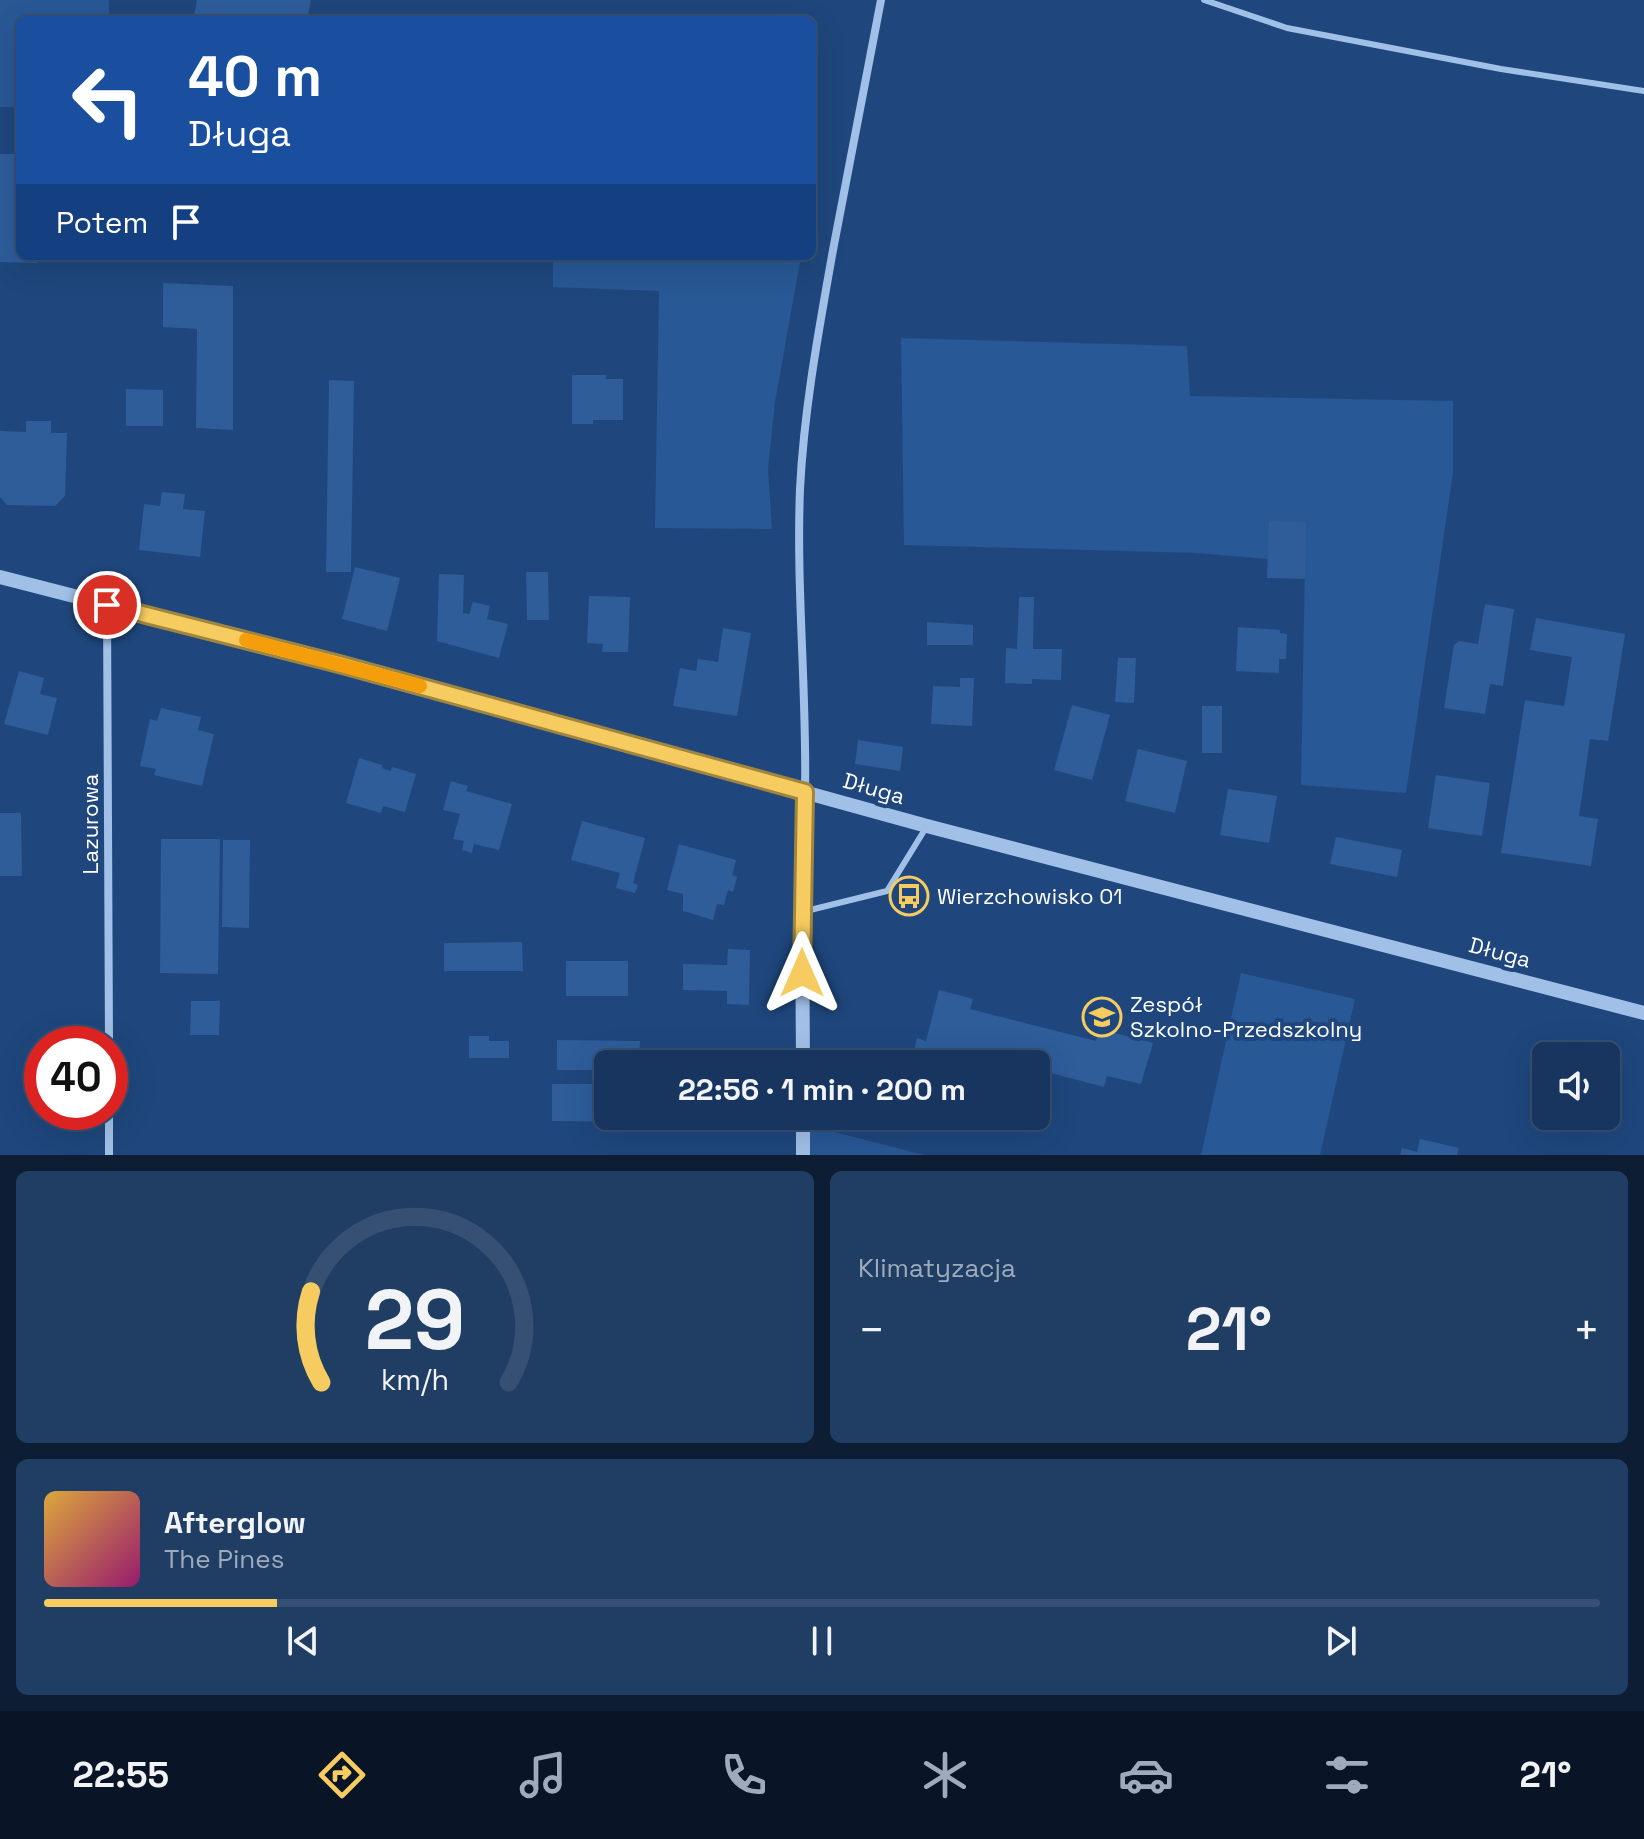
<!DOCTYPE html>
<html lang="pl">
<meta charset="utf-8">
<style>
body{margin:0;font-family:"Space Grotesk",sans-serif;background:#203d64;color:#f1f3f6;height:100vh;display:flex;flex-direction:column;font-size:30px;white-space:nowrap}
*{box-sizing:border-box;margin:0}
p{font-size:26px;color:#9eabbc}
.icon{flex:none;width:44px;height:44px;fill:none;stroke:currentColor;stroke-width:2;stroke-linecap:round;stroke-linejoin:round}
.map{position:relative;height:1155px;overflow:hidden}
.side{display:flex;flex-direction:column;gap:16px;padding:16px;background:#0d1d34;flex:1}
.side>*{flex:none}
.guide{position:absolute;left:16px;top:16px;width:800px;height:244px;border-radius:12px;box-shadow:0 8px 32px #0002,0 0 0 2px #365073;background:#1a4fa0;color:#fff;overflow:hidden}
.fabs{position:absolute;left:1532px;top:1042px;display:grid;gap:16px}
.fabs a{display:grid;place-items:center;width:88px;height:88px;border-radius:12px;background:#17355e;box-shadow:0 8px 32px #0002,0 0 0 2px #365073;font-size:40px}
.speed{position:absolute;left:24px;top:1026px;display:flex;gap:16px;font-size:40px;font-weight:700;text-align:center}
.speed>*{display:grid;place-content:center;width:104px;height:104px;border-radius:50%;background:#17355e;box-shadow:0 8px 32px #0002,0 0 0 2px #365073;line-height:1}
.speed .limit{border:12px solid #d22;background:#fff;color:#111}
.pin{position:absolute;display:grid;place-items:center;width:68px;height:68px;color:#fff;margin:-34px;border:4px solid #fff;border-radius:50%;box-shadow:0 2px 8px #0007}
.me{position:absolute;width:88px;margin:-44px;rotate:0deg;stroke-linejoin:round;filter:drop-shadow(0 0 6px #0008)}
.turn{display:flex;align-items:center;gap:28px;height:168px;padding:0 40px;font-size:36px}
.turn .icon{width:104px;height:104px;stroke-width:2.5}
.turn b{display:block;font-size:56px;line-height:68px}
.then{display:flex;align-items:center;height:76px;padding:0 40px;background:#0003;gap:16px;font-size:30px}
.big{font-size:60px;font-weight:800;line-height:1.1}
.side .widget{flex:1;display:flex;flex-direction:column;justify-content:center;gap:12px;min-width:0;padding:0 28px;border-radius:12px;background:#203d64}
.side .dial{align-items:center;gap:0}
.dial svg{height:208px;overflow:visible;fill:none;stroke:#365073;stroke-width:7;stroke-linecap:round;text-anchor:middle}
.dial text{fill:#f1f3f6;stroke:none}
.song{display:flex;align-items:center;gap:24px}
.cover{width:96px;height:96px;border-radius:12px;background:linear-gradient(135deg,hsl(40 70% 55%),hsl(320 70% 35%))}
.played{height:8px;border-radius:4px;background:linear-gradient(90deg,#f6cc61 15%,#365073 15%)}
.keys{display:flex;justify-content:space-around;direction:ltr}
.heat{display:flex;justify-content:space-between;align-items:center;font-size:44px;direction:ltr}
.side .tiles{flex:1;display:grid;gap:16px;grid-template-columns:1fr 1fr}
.widget:last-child{grid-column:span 2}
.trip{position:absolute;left:594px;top:1050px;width:456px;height:80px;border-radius:12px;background:#17355e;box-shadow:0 8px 32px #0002,0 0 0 2px #365073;font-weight:800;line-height:80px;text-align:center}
.tabs{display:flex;height:128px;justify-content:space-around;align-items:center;background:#091526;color:#9eabbc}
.tabs .icon{width:56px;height:56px}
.tabs .on{color:#f6cc61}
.tabs b{font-size:36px;color:#f1f3f6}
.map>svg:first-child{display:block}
.green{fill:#285895}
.building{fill:#2e5d9a}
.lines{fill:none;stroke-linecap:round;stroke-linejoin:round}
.service{stroke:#a1c0e7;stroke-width:6}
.minor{stroke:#a1c0e7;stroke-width:8}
.tertiary{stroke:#a1c0e7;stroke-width:14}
.route-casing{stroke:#a0853f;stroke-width:20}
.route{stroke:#f6cc61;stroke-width:14}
.slow{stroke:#f59e0b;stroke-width:14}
.labels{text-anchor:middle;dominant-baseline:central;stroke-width:8;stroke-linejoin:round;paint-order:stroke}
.street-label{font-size:22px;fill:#fff;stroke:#1f477d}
.poi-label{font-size:22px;fill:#fff;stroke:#1f477d;text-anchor:start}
</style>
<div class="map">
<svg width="1644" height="1155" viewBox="0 0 1644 1155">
<rect width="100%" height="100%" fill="#1f477d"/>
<path class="green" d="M0 0H109V20H20V107H0Z
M446 14H555V20H446Z
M553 256H801L775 402 768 469 772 529 655 528 659 291 553 287Z
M901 338 1187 346 1190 396 1453 401V473L1406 793 1301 785 1305 562 1196 553 904 545Z
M1241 973 1355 999 1320 1155H1201Z
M803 1124 924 1155H803Z"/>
<path class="building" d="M197 0H311L307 20H193Z
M0 154H16V168H20V256H38V263L0 262Z
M163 283 233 286V430L196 428 197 329 163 327Z
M572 375H606V379H623V420H593V424H572Z
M329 380 354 381 351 572H326Z
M126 389 163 390V426H126Z
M26 421H51V433H67L65 496 55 506 7 505 0 497V431L26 432Z
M162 492 185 494 183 509 205 511 200 557 139 550 144 504 160 506Z
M1269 521 1306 522 1305 579 1267 578Z
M355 567 400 578 387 631 342 619Z
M526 572H548L549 620H527Z
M439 574 464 575 463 613 469 614 473 602 490 606 487 619 508 624 499 658 437 641Z
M589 596 630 597 628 652H602L603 644 587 643Z
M1019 597H1034L1033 649H1062L1061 680 1032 679V684L1005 683 1006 648 1017 649Z
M1485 604 1514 609 1503 686 1490 684 1485 714 1444 708 1454 645 1459 641 1478 644Z
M1536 618 1625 634 1608 741 1590 739 1579 816 1598 819 1591 866 1501 853 1525 700 1564 706 1572 657 1530 650Z
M927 622 973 625V645H927Z
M1238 627 1280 630V633L1287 634 1286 659H1279V673L1236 671Z
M723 628 751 633 737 716 673 706 680 668 696 671 698 659 718 662Z
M1118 658H1136L1134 703 1115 702Z
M19 671 44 678 40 694 57 698 48 735 4 724Z
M960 678H974L972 726 931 724 933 686 960 687Z
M1072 705 1110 715 1092 780 1054 770Z
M1202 706H1222V753H1202Z
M161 708 201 717 198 730 214 734 202 786 154 775 156 769 140 766 150 719 157 721Z
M858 740 903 747 900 771 855 764Z
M1138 749 1187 761 1175 813 1125 801Z
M359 758 382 765V768L391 771 392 767 416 774 405 812 383 806 381 813 346 803Z
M1436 775 1490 783 1482 836 1428 828Z
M451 781 468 786 466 791 512 804 499 850 474 844 472 853 462 850 464 841 453 839 460 814 443 810Z
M1228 789 1277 796 1269 843 1220 835Z
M0 813H21L22 876H0Z
M582 821 645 838 633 883 638 885 635 893 616 888 620 873 571 860Z
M1336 837 1402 850 1397 877 1330 864Z
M161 839H220L218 974 160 973Z
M223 840H250L249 928 222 927Z
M679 844 736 860 732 875 737 877 733 892 728 890 724 905 717 904 713 920 683 911V894L667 890Z
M522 942 523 971H444V943Z
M728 949 750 950 749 1005 727 1004V991L683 990V964L727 965Z
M566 961H628V996H566Z
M939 990 973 999 970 1009 1096 1041 1100 1029 1153 1043 1141 1084 1107 1076 1104 1087 1036 1069V1064H1015L988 1057 986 1064H915L917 1056 913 1055 917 1038 926 1041Z
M191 1001H220L219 1035H190Z
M469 1036H489V1041H509V1058H469Z
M557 1040 640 1041 639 1064H608V1070H557Z
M680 1050H711V1064H680Z
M552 1084H608V1116H646V1122L552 1121Z
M708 1116H750V1126H708Z
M1420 1139 1459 1148 1457 1155H1400L1402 1148 1417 1152Z"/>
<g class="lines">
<path class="service" d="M1204 0 1287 28 1501 69 1644 91
M802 912 887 891 927 826"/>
<path class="minor" d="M107 605 109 1044
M805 792C807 691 796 590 800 489 804 409 819 329 833 250 849 167 865 83 881 0
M109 1112V1155"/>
<path class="tertiary" d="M0 577 339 664 927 826 1644 1013
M803 1064 802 912 805 792
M803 1155V1116"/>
</g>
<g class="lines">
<defs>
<path id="route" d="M107 605 339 664 805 792 802 973"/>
</defs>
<use href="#route" class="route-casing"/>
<use href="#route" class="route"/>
<path class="slow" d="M246 640 420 686"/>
</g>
<defs>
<symbol id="bus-ring" viewBox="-11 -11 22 22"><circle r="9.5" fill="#1f477d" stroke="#f6cc61" stroke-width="1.5"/><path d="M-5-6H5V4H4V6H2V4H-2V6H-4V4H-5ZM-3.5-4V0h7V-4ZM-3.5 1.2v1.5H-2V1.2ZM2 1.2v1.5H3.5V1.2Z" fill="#f6cc61"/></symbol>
<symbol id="school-ring" viewBox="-11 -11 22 22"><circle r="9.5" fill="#1f477d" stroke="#f6cc61" stroke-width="1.5"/><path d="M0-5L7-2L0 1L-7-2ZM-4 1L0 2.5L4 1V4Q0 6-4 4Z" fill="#f6cc61"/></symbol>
</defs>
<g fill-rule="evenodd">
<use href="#bus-ring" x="887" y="874" width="44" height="44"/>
<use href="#school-ring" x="1080" y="995" width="44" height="44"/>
</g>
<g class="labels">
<g class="street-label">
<text transform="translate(874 788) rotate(16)">Długa</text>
<text transform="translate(90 824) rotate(-90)">Lazurowa</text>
<text transform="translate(1500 952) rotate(15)">Długa</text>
</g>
<g class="poi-label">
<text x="937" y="896">Wierzchowisko 01</text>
<text x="1130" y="1004">Zespół<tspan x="1130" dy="25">Szkolno-Przedszkolny</tspan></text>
</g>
</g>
</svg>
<div class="fabs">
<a><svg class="icon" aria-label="sound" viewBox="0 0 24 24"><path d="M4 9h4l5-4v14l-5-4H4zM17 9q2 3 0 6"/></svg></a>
</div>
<div class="speed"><div class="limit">40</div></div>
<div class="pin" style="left:107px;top:605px;background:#d93025"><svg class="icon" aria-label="arrive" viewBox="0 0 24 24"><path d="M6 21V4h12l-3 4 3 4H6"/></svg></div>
<svg class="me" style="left:802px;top:973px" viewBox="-20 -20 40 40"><path d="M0-17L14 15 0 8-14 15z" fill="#f6cc61" stroke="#fff" stroke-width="4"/></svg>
<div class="trip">22:56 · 1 min · 200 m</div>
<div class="guide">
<div class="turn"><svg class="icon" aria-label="left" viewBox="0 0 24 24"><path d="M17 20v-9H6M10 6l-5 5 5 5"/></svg><div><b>40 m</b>Długa</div></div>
<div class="then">Potem<svg class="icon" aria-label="arrive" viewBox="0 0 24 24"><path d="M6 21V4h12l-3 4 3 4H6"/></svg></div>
</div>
</div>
<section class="side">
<div class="tiles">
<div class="widget dial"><svg viewBox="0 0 100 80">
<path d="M14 69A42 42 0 1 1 86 69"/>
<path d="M14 69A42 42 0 0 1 10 34" stroke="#f6cc61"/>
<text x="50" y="56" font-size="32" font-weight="700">29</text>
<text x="50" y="72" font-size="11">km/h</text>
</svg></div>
<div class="widget"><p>Klimatyzacja</p>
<div class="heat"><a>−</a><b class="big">21°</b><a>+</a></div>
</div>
<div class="widget">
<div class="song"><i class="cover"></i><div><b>Afterglow</b><p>The Pines</p></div></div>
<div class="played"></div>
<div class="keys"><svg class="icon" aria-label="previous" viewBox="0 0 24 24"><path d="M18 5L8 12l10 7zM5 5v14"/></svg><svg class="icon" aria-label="pause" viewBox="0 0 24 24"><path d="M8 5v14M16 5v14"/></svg><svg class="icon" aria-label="next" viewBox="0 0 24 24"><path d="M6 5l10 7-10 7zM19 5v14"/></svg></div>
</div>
</div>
</section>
<nav class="tabs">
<b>22:55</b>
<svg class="icon on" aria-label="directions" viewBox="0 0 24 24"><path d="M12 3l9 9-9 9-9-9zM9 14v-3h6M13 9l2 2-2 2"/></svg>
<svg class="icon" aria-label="music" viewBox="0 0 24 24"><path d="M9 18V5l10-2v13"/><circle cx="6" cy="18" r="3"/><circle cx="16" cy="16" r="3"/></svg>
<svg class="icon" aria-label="phone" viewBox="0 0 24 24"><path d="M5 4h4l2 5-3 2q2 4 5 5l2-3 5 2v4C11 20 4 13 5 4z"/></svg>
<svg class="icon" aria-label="climate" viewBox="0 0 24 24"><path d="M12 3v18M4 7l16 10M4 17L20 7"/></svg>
<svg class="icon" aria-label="car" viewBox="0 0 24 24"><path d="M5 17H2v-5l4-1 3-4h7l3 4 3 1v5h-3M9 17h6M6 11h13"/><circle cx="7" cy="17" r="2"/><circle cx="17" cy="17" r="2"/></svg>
<svg class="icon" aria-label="filters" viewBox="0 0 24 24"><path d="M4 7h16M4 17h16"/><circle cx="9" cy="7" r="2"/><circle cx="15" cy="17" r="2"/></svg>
<b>21°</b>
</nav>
